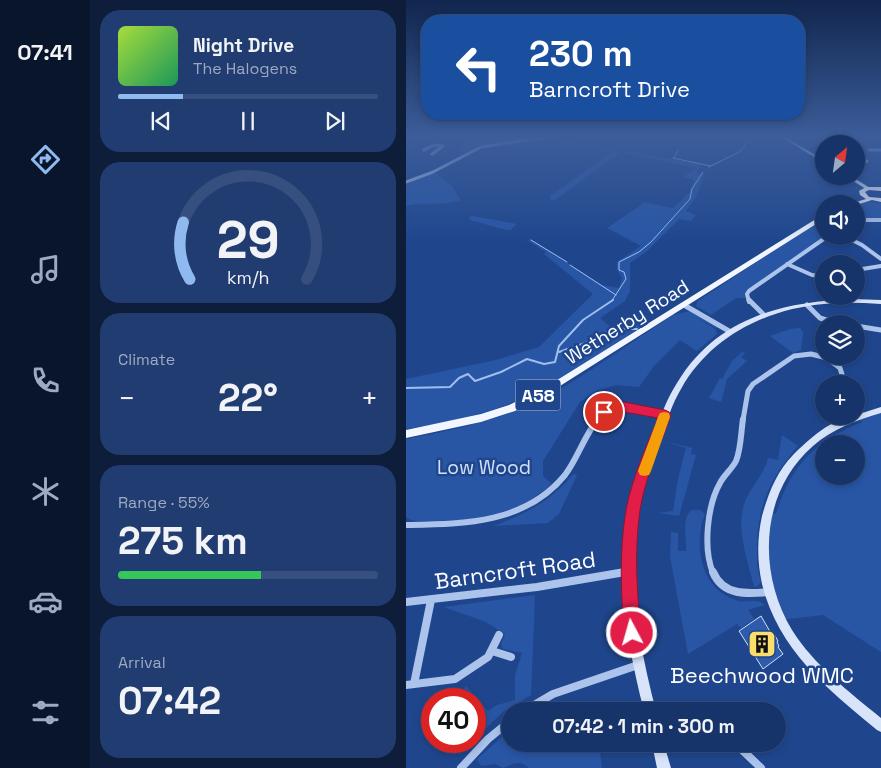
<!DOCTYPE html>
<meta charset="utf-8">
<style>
body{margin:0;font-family:"Space Grotesk",sans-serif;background:#203c70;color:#f1f3f6;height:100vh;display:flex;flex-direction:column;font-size:19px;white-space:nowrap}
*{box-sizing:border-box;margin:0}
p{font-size:16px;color:#9eaac1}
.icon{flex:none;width:28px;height:28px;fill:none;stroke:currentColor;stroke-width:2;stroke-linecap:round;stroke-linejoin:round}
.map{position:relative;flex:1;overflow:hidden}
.sheet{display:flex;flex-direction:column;gap:10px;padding:10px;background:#0d1d3a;width:316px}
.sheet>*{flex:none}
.hud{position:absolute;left:15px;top:15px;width:384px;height:105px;border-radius:20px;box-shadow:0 2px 8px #0003,0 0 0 1px #364f7e;background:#1a4fa0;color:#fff;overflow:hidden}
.needle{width:32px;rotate:29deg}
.tools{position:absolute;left:409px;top:135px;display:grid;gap:10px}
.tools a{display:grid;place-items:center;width:50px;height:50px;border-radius:50%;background:#17346a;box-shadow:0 2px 8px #0003,0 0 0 1px #364f7e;font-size:25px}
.speed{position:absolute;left:15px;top:688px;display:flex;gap:10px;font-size:25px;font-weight:700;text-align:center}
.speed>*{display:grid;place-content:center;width:65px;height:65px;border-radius:50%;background:#17346a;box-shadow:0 2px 8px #0003,0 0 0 1px #364f7e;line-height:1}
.speed .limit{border:8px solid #d22;background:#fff;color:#111}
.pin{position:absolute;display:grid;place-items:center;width:42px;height:42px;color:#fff;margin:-21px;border:2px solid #fff;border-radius:50%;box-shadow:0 1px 5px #0007}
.me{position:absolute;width:55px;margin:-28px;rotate:354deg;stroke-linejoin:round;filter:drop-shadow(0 0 4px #0008)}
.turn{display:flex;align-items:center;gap:18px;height:105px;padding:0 25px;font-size:22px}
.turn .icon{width:65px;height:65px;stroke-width:2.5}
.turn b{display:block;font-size:35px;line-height:42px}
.big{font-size:38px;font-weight:700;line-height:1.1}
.sheet .card{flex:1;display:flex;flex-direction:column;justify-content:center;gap:8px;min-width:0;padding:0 18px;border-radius:20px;background:#203c70}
.sheet .dial{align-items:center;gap:0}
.dial svg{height:130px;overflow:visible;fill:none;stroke:#364f7e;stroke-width:7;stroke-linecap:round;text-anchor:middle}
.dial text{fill:#f1f3f6;stroke:none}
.song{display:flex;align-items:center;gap:15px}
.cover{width:60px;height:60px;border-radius:8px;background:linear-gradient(135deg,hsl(80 70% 55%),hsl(150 70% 35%))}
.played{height:5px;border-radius:2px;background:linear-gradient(90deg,#90b9f0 25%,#364f7e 25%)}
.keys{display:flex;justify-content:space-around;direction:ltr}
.heat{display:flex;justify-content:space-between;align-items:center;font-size:28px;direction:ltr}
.charge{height:8px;border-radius:4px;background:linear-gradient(90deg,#34c759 55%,#364f7e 0)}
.trip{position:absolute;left:95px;top:702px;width:285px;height:50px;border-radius:25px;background:#17346a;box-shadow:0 2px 8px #0003,0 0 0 1px #364f7e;font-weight:700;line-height:50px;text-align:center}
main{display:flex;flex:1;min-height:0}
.tabs{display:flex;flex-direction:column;width:90px;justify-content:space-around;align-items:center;background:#09152a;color:#9eaac1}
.tabs .icon{width:35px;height:35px}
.tabs .current{color:#90b9f0}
.tabs b{font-size:22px;color:#f1f3f6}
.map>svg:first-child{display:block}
.green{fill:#2856a5;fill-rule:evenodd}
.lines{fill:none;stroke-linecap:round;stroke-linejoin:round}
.stream-far1{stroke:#a0beee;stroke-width:1}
.stream{stroke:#a0beee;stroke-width:2}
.building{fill:#2e5baa;stroke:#d2e0f9}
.street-far4{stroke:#acc4ec;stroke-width:3}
.street-far3{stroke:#acc4ec;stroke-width:4}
.street-far2{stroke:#acc4ec;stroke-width:5}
.street-far1{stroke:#acc4ec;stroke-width:6}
.street{stroke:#acc4ec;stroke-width:8}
.secondary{fill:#d8e4f9;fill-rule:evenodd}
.primary{fill:#f2f6ff;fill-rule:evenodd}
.route{fill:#e11d48;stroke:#92132f}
.slow{fill:#f59e0b}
.labels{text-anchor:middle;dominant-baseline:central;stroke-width:5;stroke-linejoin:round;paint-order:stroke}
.shield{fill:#1f468d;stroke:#bcc8dd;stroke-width:1}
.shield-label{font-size:18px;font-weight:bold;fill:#fff}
.street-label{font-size:19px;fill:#fff;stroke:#1f468d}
.park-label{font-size:19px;fill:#d2e0f9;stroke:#1f468d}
.near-street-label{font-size:22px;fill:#fff;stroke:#1f468d}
.near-poi-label{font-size:22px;fill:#fff;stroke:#1f468d}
</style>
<main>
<nav class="tabs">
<b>07:41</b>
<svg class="icon current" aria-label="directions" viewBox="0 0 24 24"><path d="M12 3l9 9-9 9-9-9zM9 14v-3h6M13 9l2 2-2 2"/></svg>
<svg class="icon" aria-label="music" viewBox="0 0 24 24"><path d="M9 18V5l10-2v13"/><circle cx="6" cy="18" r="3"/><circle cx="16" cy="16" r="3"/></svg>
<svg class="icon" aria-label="phone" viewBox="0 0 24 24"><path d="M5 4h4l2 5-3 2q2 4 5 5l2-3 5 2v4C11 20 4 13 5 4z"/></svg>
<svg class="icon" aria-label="climate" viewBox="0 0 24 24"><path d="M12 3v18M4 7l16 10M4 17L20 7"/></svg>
<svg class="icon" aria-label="car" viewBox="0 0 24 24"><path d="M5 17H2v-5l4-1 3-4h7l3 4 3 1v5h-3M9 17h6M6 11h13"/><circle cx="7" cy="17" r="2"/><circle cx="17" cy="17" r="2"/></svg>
<svg class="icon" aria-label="filters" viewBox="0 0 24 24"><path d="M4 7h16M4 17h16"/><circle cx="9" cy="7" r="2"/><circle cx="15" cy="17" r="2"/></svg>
</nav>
<section class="sheet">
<div class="card">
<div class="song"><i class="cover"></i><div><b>Night Drive</b><p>The Halogens</p></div></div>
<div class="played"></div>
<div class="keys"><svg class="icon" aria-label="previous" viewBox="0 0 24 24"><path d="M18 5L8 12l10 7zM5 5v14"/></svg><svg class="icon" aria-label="pause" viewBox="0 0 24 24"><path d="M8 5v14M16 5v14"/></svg><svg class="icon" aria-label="next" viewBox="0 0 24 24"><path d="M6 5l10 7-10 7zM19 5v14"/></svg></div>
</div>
<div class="card dial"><svg viewBox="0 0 100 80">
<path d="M14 69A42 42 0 1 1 86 69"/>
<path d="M14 69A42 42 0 0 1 10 34" stroke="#90b9f0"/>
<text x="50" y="56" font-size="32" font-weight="700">29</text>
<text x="50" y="72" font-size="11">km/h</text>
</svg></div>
<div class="card"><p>Climate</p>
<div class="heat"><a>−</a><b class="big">22°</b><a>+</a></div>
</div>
<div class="card"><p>Range · 55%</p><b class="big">275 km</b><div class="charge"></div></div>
<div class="card"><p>Arrival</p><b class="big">07:42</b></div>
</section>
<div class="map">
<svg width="475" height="768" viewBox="0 0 475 768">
<rect width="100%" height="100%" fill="#1f468d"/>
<path class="green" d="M44 137H134L75 147 62 153 50 151 64 143 49 140 52 139Z
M141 137 213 152V153L148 201 144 199V196L206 152 142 139 103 146 102 143Z
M222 151 292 164 294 168 290 174 299 173 290 197 280 211 290 215 285 221 273 219 240 252 224 263V291L219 301 194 318 206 328 228 322 241 323C196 352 151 386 100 405 68 417 34 424 0 429V379L90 360 133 347 187 294 138 254 140 252 121 240H125L196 285 213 288 216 278 211 270V262L235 246 201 228 239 202 267 208 283 193 288 180 277 177 290 168 217 153Z
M29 173 45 185 55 200C34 207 18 201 0 206V184Z
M460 201 475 203V220H450V204Z
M67 216 111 224 104 230H100L64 220 63 217Z
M417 218 418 236H422L343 291 341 298H330L305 315 290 306 292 301Z
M284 311 312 327 310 328 288 316 309 329 311 334 291 351 274 340 248 366 233 387 210 385 190 391 174 402 137 461V476L146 484C111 514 75 521 30 521 23 521 13 523 7 520 4 520 2 518 0 517V439C49 430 98 419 142 396 185 372 225 342 267 315Z
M394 328 397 332 395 350 387 353 364 336 384 329Z
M336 352 339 353 335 357 341 361 321 379 315 402 303 398 314 378 316 379 326 361Z
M475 413V652L417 615 374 620 358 569 362 511 370 514C385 465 409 441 456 422L454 420ZM431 443 450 444 452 452 450 453V476H418L417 462 412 458 418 453V444Z
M376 435 392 446C365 477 353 502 351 543 351 556 350 569 355 581L352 586 348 587C342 560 328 526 340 499 347 484 358 475 362 458L372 460Z
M258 441 286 448 285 454 290 455 273 516 252 513 267 511 272 479 280 448Z
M167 474 171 475 153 514 142 523 88 526C119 514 147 500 167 474Z
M286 510H294L299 514C298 519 295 521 295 528 290 558 299 592 333 601 342 603 351 598 359 605L342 610 348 619 335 628 331 624 282 654 264 556 265 532 272 533V551H280C281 539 275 517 286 510Z
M129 595 125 695 97 712 74 734 76 723 69 715V699H55L53 696 60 686 82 711 91 705 109 700V675L116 653 97 649 95 645 99 634 80 622 38 607Z
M104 730V744H163L164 748 179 744H193L196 768H123C114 760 108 763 97 768L89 764 75 766 71 759Z"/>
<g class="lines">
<path class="stream-far1" d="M267 158 304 166
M268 158 272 150
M303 167 335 151 344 137
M125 240 161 262
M164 265 210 295
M205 302 220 279 218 272 213 270V262L233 252 245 242 284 199 286 189 297 172"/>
<path class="stream" d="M153 352 185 341 206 329H231
M0 388 44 387 53 378 62 374 69 381 95 372 121 359 138 364 149 362 153 346 177 320 207 300"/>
</g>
<path class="building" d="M355 616 366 635 368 634 372 641 371 642 373 646 372 647 377 654 357 669 333 631Z"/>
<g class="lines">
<path class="street-far4" d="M418 140 422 144
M18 150 28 145 37 146 26 154
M463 150H475
M450 155 461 161 450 165
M0 182 27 172 75 147 139 137"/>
<path class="street-far3" d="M450 220H475
M438 236 456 245 475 259
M381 264 406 275 418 276
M450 270 475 266
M343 302 341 294 343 291 422 236"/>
<path class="street-far2" d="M343 300 357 314
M278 305 323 331
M401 305 414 318 433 324
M450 326 475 330
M191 420C208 399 237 409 259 415
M337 420 342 391 347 384 388 356 405 354 421 358 434 368 439 384"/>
<path class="street-far1" d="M0 525C57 524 119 524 159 475 172 458 178 436 192 419
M212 573 222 571
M307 573C297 549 301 506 314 483 318 475 326 469 330 461 335 449 335 432 337 419"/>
<path class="street" d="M307 572C317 596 341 594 364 592
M0 602 131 587 219 572
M86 651 105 657
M8 684 25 600
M0 685 49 679 82 657 93 635
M118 711 147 694 232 665
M330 744 355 768
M55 768 82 739 104 721"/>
<path class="secondary" d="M375 137H379L418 160V163Z
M439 176H445L464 188 460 189Z
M446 299 475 300V304C456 303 437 302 418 304 360 309 304 337 275 389 266 404 261 421 255 438 246 461 236 485 232 510 220 578 233 645 250 711H238C221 645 210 577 222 510 227 485 238 462 246 438 254 419 260 400 271 383 310 318 375 302 446 299Z
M475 407V413C451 420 426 429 407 446 354 492 351 572 386 630 408 665 443 692 475 718V732L471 730C421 689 372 649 356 584 351 561 351 538 356 516 362 494 371 471 387 455 401 441 428 416 450 416V415Z
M246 744H258L265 768H251Z"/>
<path class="primary" d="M460 187H475V191L463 190 459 192 463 197 475 198V202L466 200 450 205 443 204 460 199 454 195 453 191Z
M418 214V219L146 391 109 411 75 422 0 438V430L75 414 103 405 140 387Z"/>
</g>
<linearGradient id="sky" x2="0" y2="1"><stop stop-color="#11264e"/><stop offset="0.56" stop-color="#3c5d9a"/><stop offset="1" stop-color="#3c5d9a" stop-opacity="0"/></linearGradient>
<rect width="475" height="244" fill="url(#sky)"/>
<path class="route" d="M218 402 259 410 263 412 265 415C254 446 239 478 234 510 228 552 231 592 235 633L232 639 226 642 220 639 218 633C215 592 213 551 220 510 226 478 240 448 252 418L218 412 198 417 194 416 192 412 194 409Z"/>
<path class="slow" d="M258 412 263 413 264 417 245 471 243 475 238 476 234 475 232 471 252 417 254 413Z"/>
<defs>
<symbol id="building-square" viewBox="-11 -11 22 22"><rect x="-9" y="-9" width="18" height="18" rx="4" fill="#fbdd6c" stroke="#1f468d"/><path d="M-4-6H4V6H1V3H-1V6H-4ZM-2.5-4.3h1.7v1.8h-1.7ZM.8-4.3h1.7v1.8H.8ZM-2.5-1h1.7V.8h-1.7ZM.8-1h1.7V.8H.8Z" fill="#111"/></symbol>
</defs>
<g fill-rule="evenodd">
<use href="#building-square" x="340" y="628" width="32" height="32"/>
</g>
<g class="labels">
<rect class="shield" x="109.5" y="379.5" width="45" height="31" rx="4"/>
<g class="shield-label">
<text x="132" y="395">A58</text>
</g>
<g class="street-label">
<text transform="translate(221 322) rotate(-32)">Wetherby Road</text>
</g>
<g class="park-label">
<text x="78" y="467">Low Wood</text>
</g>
<g class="near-street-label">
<text transform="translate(109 570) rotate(-8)">Barncroft Road</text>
</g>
<g class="near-poi-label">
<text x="356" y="675">Beechwood WMC</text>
</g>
</g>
</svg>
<div class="tools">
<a><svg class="needle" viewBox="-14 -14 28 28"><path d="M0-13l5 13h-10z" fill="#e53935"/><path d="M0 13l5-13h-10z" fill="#9eaac1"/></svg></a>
<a><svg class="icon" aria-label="sound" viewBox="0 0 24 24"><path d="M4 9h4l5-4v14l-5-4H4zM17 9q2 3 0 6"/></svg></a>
<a><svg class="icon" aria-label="search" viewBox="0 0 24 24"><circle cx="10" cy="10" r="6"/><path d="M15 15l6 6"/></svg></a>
<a><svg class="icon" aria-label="layers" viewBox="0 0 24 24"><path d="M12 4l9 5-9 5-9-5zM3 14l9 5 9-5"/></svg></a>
<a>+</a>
<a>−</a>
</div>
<div class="speed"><div class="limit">40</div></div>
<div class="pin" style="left:198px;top:412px;background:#d93025"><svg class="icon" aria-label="arrive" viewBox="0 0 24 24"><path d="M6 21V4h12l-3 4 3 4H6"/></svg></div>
<svg class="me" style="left:226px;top:633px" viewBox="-20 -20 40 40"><circle r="17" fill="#e11d48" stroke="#fff" stroke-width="3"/><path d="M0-11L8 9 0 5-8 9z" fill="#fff"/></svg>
<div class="trip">07:42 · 1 min · 300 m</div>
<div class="hud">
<div class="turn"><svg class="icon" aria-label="left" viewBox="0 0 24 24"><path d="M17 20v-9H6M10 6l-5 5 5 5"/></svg><div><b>230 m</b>Barncroft Drive</div></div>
</div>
</div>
</main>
